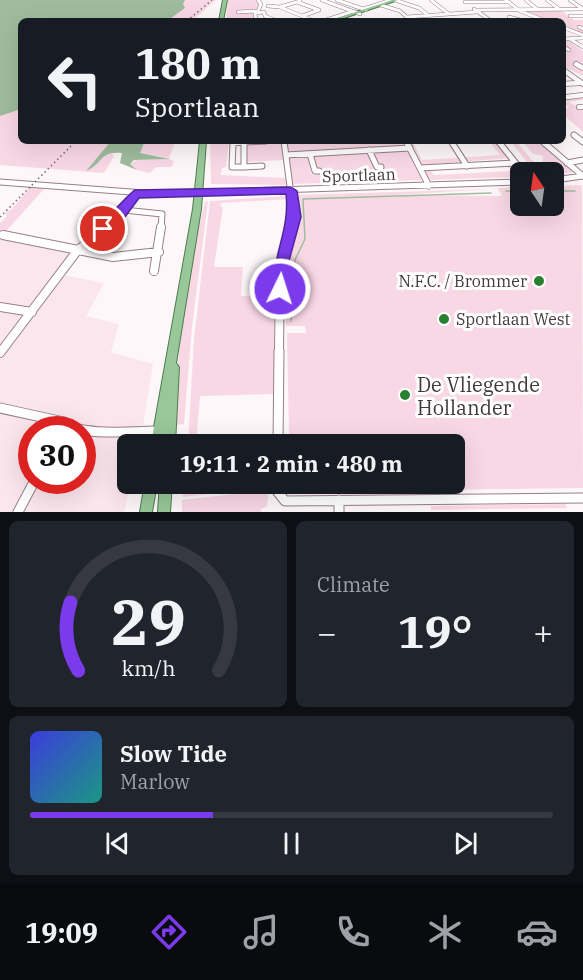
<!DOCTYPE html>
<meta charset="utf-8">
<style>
body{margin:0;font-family:"IBM Plex Serif",serif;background:#20242c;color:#f1f3f6;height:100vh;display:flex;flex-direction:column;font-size:22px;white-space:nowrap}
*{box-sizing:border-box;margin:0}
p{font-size:20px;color:#9ea1a6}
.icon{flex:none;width:33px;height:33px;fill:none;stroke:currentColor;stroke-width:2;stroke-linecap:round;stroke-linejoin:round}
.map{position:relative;height:512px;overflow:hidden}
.panel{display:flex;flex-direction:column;gap:9px;padding:9px;background:#0d0f14;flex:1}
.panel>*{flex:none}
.guide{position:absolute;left:18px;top:18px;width:548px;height:126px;border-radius:9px;box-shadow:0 6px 24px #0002;background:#171b24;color:#f1f3f6;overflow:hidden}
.needle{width:39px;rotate:347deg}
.tools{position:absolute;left:510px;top:162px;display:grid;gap:12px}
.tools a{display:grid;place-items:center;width:54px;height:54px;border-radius:9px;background:#171b24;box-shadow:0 6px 24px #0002;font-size:30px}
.speed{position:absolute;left:18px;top:416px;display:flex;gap:12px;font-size:30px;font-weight:700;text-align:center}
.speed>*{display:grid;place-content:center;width:78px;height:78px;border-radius:50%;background:#171b24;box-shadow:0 6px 24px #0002;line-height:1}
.speed .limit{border:9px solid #d22;background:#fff;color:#111}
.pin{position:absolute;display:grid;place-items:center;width:51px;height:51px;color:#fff;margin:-26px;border:3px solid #fff;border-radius:50%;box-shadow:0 2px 6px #0007}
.me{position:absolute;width:66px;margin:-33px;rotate:4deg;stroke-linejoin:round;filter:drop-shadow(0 0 4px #0008)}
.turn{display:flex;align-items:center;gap:21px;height:126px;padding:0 18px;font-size:27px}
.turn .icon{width:78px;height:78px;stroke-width:2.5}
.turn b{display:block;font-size:42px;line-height:51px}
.big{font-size:45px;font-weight:800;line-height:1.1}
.panel .tile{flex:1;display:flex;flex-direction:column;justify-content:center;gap:9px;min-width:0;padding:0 21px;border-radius:9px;background:#20242c}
.panel .dial{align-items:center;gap:0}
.dial svg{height:156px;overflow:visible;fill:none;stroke:#363941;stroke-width:7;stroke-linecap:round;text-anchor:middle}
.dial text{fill:#f1f3f6;stroke:none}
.song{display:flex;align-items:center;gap:18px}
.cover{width:72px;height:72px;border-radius:9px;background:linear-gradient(135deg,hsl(240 70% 55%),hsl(170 70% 35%))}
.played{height:6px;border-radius:3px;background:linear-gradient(90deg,#7c3aed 35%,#363941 35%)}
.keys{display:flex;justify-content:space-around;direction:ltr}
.heat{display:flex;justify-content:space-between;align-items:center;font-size:33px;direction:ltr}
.panel .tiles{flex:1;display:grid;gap:9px;grid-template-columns:1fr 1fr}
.tile:last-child{grid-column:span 2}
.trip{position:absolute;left:117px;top:434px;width:348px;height:60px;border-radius:9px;background:#171b24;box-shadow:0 6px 24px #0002;font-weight:800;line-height:60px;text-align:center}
.tabs{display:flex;height:96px;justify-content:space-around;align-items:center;background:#090b0e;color:#9ea1a6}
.tabs .icon{width:42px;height:42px}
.tabs .on{color:#7c3aed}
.tabs b{font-size:27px;color:#f1f3f6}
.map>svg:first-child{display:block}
.built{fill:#fce6ee;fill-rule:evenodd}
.green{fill:#f9d8e5}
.water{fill:#9fbd9e}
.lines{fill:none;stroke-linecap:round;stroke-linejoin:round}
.stream{stroke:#9fbd9e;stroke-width:1.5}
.minor-far4-casing{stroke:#987e89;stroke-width:4}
.minor-far3-casing{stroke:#987e89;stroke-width:6}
.minor-far2-casing{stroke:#987e89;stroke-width:7}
.minor-far1-casing{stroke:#987e89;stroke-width:10}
.minor-casing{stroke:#987e89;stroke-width:11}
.major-casing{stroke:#4e7d4d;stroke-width:2}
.minor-far4{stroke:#fff;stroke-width:3}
.minor-far3{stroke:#fff;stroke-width:4.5}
.minor-far2{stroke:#fff;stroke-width:5}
.minor-far1{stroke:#fff;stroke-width:8}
.minor{stroke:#fff;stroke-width:9}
.major{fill:#98c79a;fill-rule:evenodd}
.rail{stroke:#746b6e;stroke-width:1.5;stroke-dasharray:1.5 3;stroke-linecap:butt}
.route{fill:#7c3aed;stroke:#51269a;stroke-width:1.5}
.poi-dot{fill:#288130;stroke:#fff;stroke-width:2}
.labels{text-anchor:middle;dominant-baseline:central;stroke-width:6;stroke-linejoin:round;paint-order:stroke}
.street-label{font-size:16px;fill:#44393d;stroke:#fff}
.poi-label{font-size:16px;fill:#44393d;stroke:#fff;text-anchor:end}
.near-poi-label{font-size:20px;fill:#44393d;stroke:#fff;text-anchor:start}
</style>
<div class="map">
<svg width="583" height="512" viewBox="0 0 583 512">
<rect width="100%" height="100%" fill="#fdf7f9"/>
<path class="built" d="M0 235 84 247 63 275 104 283 86 316 119 324 111 352 153 364 140 444H128V483H131L124 512H0ZM32 429H82V480H32Z"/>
<path class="green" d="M0 0H216L192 21H21V141H114L107 149 114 156 104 173 0 165Z
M228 0H256L259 4 257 10 235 12 253 13 255 21H226Z
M520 10H561L574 20H583V34L563 26 562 21H549Z
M563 40H567L583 51V67L572 63 583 69V76L563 66V51L569 49 563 44Z
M562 96 566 98 583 97V100L568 102 583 109V132L564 115 567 114 563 109 569 108 563 102Z
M210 141H229L226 167 222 168 221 175 285 178 286 185 211 184Z
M287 141H402L405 146 288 153Z
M409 141H412L422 160 500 155 489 141H493L509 158 421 165Z
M510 141H516L542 172 543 156 533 154 522 141H540L574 172 554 175V172H535Z
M147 142H150L175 143 169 158 139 153 142 145Z
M281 142 283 160 246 162 247 143Z
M407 150 422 180 293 184 289 156H307L312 175 320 174 312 155 367 153 376 171H384L372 152Z
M170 159 174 162 172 167H156L150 173 137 170 130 164 137 160Z
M513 165 520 177 428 180 423 170 429 169 434 175 511 171 507 166Z
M582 185 583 488 308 492 287 490 282 483H454V444H279L289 435 287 333H306L305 326H286L283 265 297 220 296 195 491 189 397 195 502 196 498 188 520 187V206H554V186Z
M30 187 44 189 0 238V223L7 216 5 213 12 209Z
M288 196 289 199 221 203V207H223L214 267H243L241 296 274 297V394L200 396 196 444H188L194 339 210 201Z
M208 201 192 327 184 424 174 425 179 350 189 268 205 202Z
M184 483 195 485 272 483 270 487 183 497Z
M269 490 267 507 261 509V512H182V500Z
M565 504 567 508 431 510V506Z"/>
<path class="water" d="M0 0H185L183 4 185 8 167 21H21V109L0 116Z
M111 141H174L175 143H144L140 153 170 159 134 160 130 164 137 170 120 163 122 153C98 151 104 164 86 171Z"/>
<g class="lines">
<path class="stream" d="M506 191H520
M554 191H575
M291 321 295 260 305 239 303 199 491 193"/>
<defs>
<path id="minor-far4" d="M322 0 360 14
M337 0 366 10
M395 0 419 8 428 15
M431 0 449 14
M506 0 520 11 546 21
M526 0 537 9
M547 0 559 9
M570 0 583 9
M297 2 319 10 302 16
M465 2H509
M381 5 400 11 409 19
M268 6 280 7 300 1
M280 7 314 21
M363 9 391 0
M474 9 491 21
M475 10 583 9
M238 12 258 11 261 4 258 0
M570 16H583
M407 17 477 12
M509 17 524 21
M256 21 255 13 264 12 265 16 277 21
M323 21 354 11
M375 21H382
M462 21H465
M562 27 583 35
M579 27 583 29
M562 39 583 38
M570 39 583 47
M562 46 569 50"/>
<path id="minor-far3" d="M576 64 583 68
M562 69 583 84
M562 84 579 83
M567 97 583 95
M579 107H583"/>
<path id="minor-far2" d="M574 135 583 142
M284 141 294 217 291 229
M406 141 429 186
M451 141 467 166
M498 141 523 172
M542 141 583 176
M244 142V167H232L233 143Z
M244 142 266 141
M369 150 377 167H381
M310 154 315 171H319
M286 155 410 148
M567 163 583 160
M244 167 262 166
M420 168 515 163
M554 180 583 176
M0 182 157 194 520 182
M124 210 162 214 161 229
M103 229 121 214 135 194"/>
<path id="minor-far1" d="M3 235 113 257 159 252
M154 271 161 227
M0 307 32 312
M0 353 77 251 105 227
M279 353 280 268 291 227"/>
<path id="minor" d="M0 408 64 422C79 437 137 431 158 431
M278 444 279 351
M278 483 277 491 285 501 583 498
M339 500V512
M18 512 35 480"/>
<path id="major" d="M223 0H227L223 21H219Z
M392 0H398L335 21H329Z
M200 141H206L201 209 176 363 179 367 175 444H163V440V444H151L193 209Z
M145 483H157L152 512H140Z
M160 483H172L170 512H158Z"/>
</defs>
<use href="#minor-far4" class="minor-far4-casing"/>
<use href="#minor-far3" class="minor-far3-casing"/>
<use href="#minor-far2" class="minor-far2-casing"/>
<use href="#minor-far1" class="minor-far1-casing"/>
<use href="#minor" class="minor-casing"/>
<use href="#major" class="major-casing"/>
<use href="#minor-far4" class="minor-far4"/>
<use href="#minor-far3" class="minor-far3"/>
<use href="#minor-far2" class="minor-far2"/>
<use href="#minor-far1" class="minor-far1"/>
<use href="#minor" class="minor"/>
<use href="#major" class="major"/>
<path class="rail" d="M187 21 212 0
M0 217 76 141"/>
</g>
<path class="route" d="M291 187 297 191 301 217 287 268V289L280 294 273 289C273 253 290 230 286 194L139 198 125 217 108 232H99L97 229C100 225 132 191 135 190Z"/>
<g class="poi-dot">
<circle cx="539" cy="281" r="6"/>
<circle cx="444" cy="319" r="6"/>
<circle cx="405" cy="395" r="6"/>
</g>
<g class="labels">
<g class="street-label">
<text transform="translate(359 175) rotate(-2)">Sportlaan</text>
</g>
<g class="poi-label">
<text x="527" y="281">N.F.C. / Brommer</text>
<text x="456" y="319" text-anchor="start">Sportlaan West</text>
</g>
<g class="near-poi-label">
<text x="417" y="384">De Vliegende<tspan x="417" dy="23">Hollander</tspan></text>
</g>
</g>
</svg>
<div class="tools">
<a><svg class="needle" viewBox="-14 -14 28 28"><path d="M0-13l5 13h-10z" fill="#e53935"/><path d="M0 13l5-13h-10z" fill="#9ea1a6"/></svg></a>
</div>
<div class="speed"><div class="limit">30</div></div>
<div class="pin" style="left:103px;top:229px;background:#d93025"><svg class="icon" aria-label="arrive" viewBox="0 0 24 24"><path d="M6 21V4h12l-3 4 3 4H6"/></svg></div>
<svg class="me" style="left:280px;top:289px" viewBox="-20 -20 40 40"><circle r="17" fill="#7c3aed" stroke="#fff" stroke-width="3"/><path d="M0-11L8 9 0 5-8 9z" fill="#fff"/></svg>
<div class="trip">19:11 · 2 min · 480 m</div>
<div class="guide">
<div class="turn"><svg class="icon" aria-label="left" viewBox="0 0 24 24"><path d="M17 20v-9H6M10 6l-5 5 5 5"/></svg><div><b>180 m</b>Sportlaan</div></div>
</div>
</div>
<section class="panel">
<div class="tiles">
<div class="tile dial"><svg viewBox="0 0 100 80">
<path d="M14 69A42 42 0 1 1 86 69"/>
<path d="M14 69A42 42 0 0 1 10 34" stroke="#7c3aed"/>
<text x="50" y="56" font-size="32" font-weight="700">29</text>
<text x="50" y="72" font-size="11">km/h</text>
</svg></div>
<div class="tile"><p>Climate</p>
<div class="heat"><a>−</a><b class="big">19°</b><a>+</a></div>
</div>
<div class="tile">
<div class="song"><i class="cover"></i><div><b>Slow Tide</b><p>Marlow</p></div></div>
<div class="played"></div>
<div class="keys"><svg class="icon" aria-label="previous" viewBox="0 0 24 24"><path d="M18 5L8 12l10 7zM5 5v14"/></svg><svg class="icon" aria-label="pause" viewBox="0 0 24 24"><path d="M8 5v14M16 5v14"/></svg><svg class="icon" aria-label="next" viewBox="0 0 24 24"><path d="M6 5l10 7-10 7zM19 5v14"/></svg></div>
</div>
</div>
</section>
<nav class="tabs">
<b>19:09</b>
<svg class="icon on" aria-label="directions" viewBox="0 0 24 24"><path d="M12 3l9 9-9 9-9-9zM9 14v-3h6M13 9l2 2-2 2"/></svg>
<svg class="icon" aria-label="music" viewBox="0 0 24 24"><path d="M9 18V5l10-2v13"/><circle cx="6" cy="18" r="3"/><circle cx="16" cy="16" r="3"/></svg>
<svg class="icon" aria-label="phone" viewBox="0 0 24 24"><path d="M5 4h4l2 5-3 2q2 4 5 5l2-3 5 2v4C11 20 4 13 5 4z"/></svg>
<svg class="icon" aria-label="climate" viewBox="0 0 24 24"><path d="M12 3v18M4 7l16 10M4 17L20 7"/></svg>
<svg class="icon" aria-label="car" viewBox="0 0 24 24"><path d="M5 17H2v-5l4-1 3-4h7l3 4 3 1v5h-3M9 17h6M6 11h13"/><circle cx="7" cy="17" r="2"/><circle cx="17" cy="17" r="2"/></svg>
</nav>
